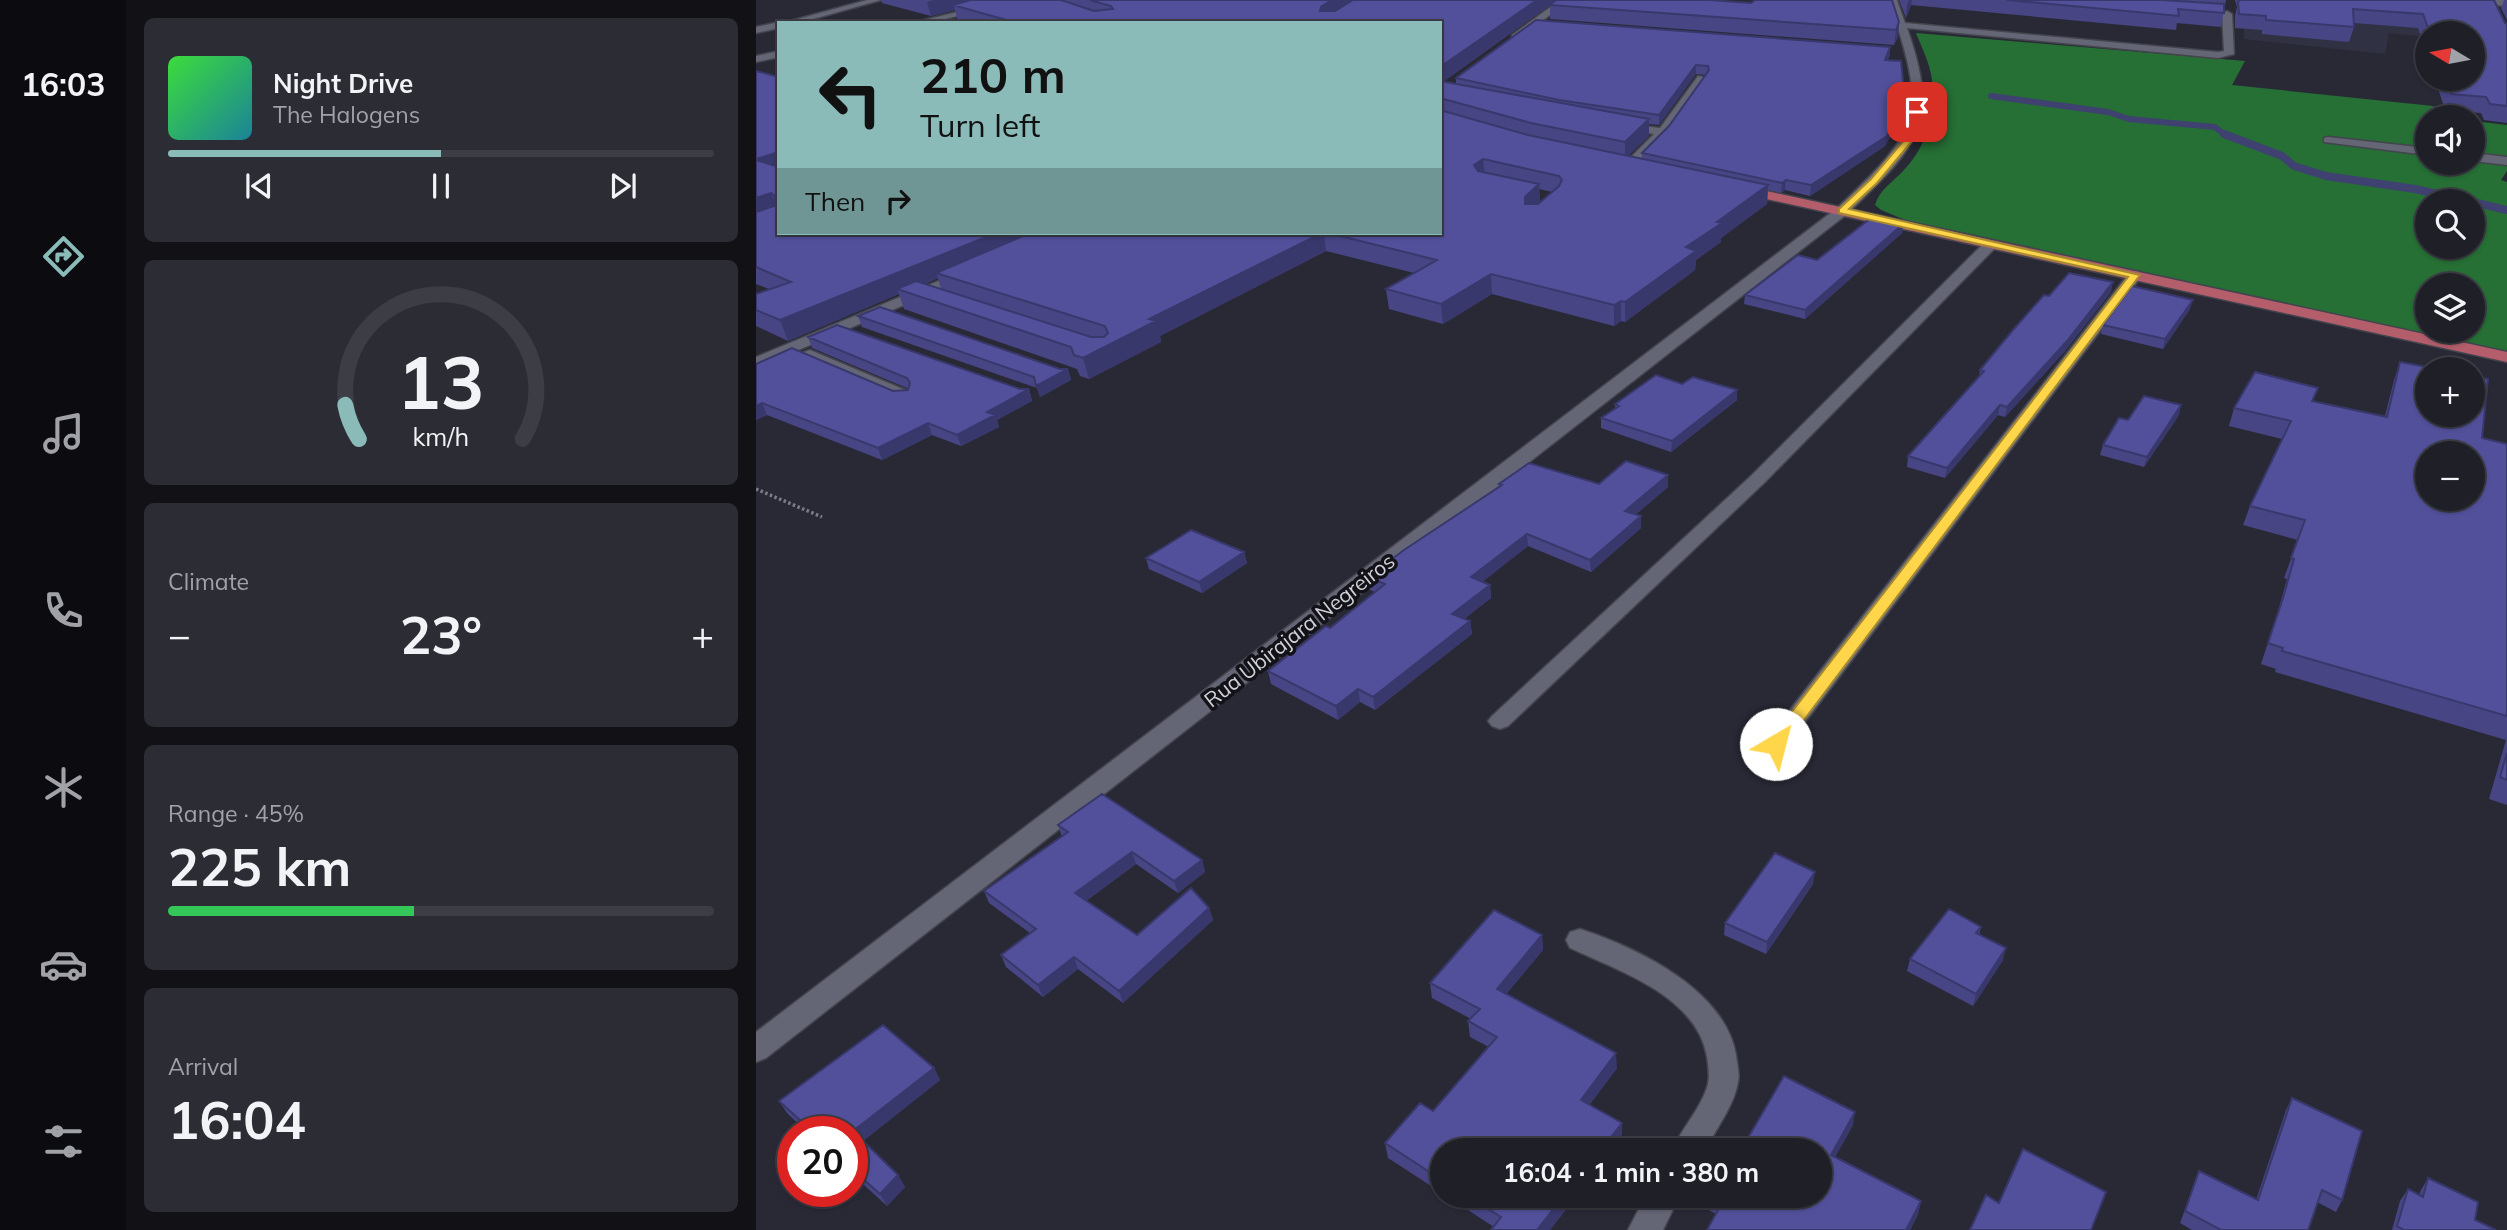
<!DOCTYPE html>
<meta charset="utf-8">
<style>
body{margin:0;font-family:Mulish,sans-serif;background:#2c2c34;color:#f1f3f6;height:100vh;display:flex;flex-direction:column;font-size:26px;white-space:nowrap}
*{box-sizing:border-box;margin:0}
p{font-size:23px;color:#a1a2a8}
.icon{flex:none;width:38px;height:38px;fill:none;stroke:currentColor;stroke-width:2;stroke-linecap:round;stroke-linejoin:round}
.map{position:relative;flex:1;overflow:hidden}
.details{display:flex;flex-direction:column;gap:18px;padding:18px;background:#111116;width:630px}
.details>*{flex:none}
.top-card{position:absolute;left:21px;top:21px;width:665px;height:214px;border-radius:0px;box-shadow:0 2px 5px #0004,0 0 0 2px #3c3d45;background:#8bbbb9;color:#111;overflow:hidden}
.needle{width:46px;rotate:280deg}
.controls{position:absolute;left:1659px;top:21px;display:grid;gap:14px}
.controls a{display:grid;place-items:center;width:70px;height:70px;border-radius:50%;background:#1f1f28;box-shadow:0 2px 5px #0004,0 0 0 2px #3c3d45;font-size:35px}
.speed{position:absolute;left:21px;top:1116px;display:flex;gap:14px;font-size:35px;font-weight:700;text-align:center}
.speed>*{display:grid;place-content:center;width:91px;height:91px;border-radius:50%;background:#1f1f28;box-shadow:0 2px 5px #0004,0 0 0 2px #3c3d45;line-height:1}
.speed .limit{border:10px solid #d22;background:#fff;color:#111}
.pin{position:absolute;display:grid;place-items:center;width:60px;height:60px;color:#fff;margin:-30px;border-radius:14px;box-shadow:0 4px 10px #0006}
.me{position:absolute;width:77px;margin:-38px;rotate:37deg;stroke-linejoin:round;filter:drop-shadow(0 0 5px #0008)}
.turn{display:flex;align-items:center;gap:24px;height:147px;padding:0 28px;font-size:32px}
.turn .icon{width:91px;height:91px;stroke-width:2.5}
.turn b{display:block;font-size:49px;line-height:60px}
.then{display:flex;align-items:center;height:66px;padding:0 28px;background:#0003;gap:14px;font-size:26px}
.big{font-size:52px;font-weight:700;line-height:1.1}
.details .widget{flex:1;display:flex;flex-direction:column;justify-content:center;gap:10px;min-width:0;padding:0 24px;border-radius:10px;background:#2c2c34}
.details .dial{align-items:center;gap:0}
.dial svg{height:182px;overflow:visible;fill:none;stroke:#3c3d45;stroke-width:7;stroke-linecap:round;text-anchor:middle}
.dial text{fill:#f1f3f6;stroke:none}
.song{display:flex;align-items:center;gap:21px}
.cover{width:84px;height:84px;border-radius:10px;background:linear-gradient(135deg,hsl(120 70% 55%),hsl(190 70% 35%))}
.played{height:7px;border-radius:4px;background:linear-gradient(90deg,#8bbbb9 50%,#3c3d45 50%)}
.keys{display:flex;justify-content:space-around;direction:ltr}
.heat{display:flex;justify-content:space-between;align-items:center;font-size:38px;direction:ltr}
.charge{height:10px;border-radius:5px;background:linear-gradient(90deg,#34c759 45%,#3c3d45 0)}
.trip{position:absolute;left:674px;top:1138px;width:402px;height:70px;border-radius:35px;background:#1f1f28;box-shadow:0 2px 5px #0004,0 0 0 2px #3c3d45;font-weight:700;line-height:70px;text-align:center}
main{display:flex;flex:1;min-height:0}
.dock{display:flex;flex-direction:column;width:126px;justify-content:space-around;align-items:center;background:#0c0c10;color:#a1a2a8}
.dock .icon{width:49px;height:49px}
.dock .on{color:#8bbbb9}
.dock b{font-size:32px;color:#f1f3f6}
.map>svg:first-child{display:block}
.built{fill:#313144}
.forest{fill:#266f35;fill-rule:evenodd}
.lines{fill:none;stroke-linecap:round;stroke-linejoin:round}
.stream-far1{stroke:#3f4170;stroke-width:6}
.stream{stroke:#3f4170;stroke-width:8}
.minor-casing{stroke:#44444e;stroke-width:3}
.major-casing{stroke:#44444e;stroke-width:3}
.path{stroke:#7d7d88;stroke-width:3.5;stroke-dasharray:2.5 2.5;stroke-linecap:butt}
.minor{fill:#656675;fill-rule:evenodd}
.major{fill:#b45e6c;fill-rule:evenodd}
.wall{fill:#474584;fill-rule:evenodd}
.shaded-wall{fill:#39386c}
.building{fill:#52509a;stroke:#39386c;stroke-width:2;fill-rule:evenodd}
.route{fill:#ffd54a;stroke:#a68a30;stroke-width:2}
.labels{text-anchor:middle;dominant-baseline:central;stroke-width:7;stroke-linejoin:round;paint-order:stroke}
.street-label{font-size:21px;fill:#d1d1da;stroke:#121218}
</style>
<main>
<nav class="dock">
<b>16:03</b>
<svg class="icon on" aria-label="directions" viewBox="0 0 24 24"><path d="M12 3l9 9-9 9-9-9zM9 14v-3h6M13 9l2 2-2 2"/></svg>
<svg class="icon" aria-label="music" viewBox="0 0 24 24"><path d="M9 18V5l10-2v13"/><circle cx="6" cy="18" r="3"/><circle cx="16" cy="16" r="3"/></svg>
<svg class="icon" aria-label="phone" viewBox="0 0 24 24"><path d="M5 4h4l2 5-3 2q2 4 5 5l2-3 5 2v4C11 20 4 13 5 4z"/></svg>
<svg class="icon" aria-label="climate" viewBox="0 0 24 24"><path d="M12 3v18M4 7l16 10M4 17L20 7"/></svg>
<svg class="icon" aria-label="car" viewBox="0 0 24 24"><path d="M5 17H2v-5l4-1 3-4h7l3 4 3 1v5h-3M9 17h6M6 11h13"/><circle cx="7" cy="17" r="2"/><circle cx="17" cy="17" r="2"/></svg>
<svg class="icon" aria-label="filters" viewBox="0 0 24 24"><path d="M4 7h16M4 17h16"/><circle cx="9" cy="7" r="2"/><circle cx="15" cy="17" r="2"/></svg>
</nav>
<section class="details">
<div class="widget">
<div class="song"><i class="cover"></i><div><b>Night Drive</b><p>The Halogens</p></div></div>
<div class="played"></div>
<div class="keys"><svg class="icon" aria-label="previous" viewBox="0 0 24 24"><path d="M18 5L8 12l10 7zM5 5v14"/></svg><svg class="icon" aria-label="pause" viewBox="0 0 24 24"><path d="M8 5v14M16 5v14"/></svg><svg class="icon" aria-label="next" viewBox="0 0 24 24"><path d="M6 5l10 7-10 7zM19 5v14"/></svg></div>
</div>
<div class="widget dial"><svg viewBox="0 0 100 80">
<path d="M14 69A42 42 0 1 1 86 69"/>
<path d="M14 69A42 42 0 0 1 8 54" stroke="#8bbbb9"/>
<text x="50" y="56" font-size="32" font-weight="700">13</text>
<text x="50" y="72" font-size="11">km/h</text>
</svg></div>
<div class="widget"><p>Climate</p>
<div class="heat"><a>−</a><b class="big">23°</b><a>+</a></div>
</div>
<div class="widget"><p>Range · 45%</p><b class="big">225 km</b><div class="charge"></div></div>
<div class="widget"><p>Arrival</p><b class="big">16:04</b></div>
</section>
<div class="map">
<svg width="1751" height="1230" viewBox="0 0 1751 1230">
<rect width="100%" height="100%" fill="#292936"/>
<path class="built" d="M1488 0H1660L1717 33H1671V37L1633 33 1629 54 1488 39Z"/>
<path class="forest" d="M1160 33 1489 61 1476 85 1677 106 1695 117H1671V163H1717V121L1751 125V171L1745 180 1751 182V351L1154 222 1125 210 1119 205C1123 190 1137 182 1147 171 1170 148 1181 112 1176 80 1174 64 1166 48 1160 33ZM1671 201H1717V247H1671ZM1671 285H1717V331H1671Z"/>
<g class="lines">
<path class="stream-far1" d="M1235 96 1352 112 1373 119 1459 127 1470 136"/>
<path class="stream" d="M1468 134 1526 156 1538 166 1570 176 1659 189 1712 201
M1717 202 1751 210"/>
<defs>
<path id="minor" d="M111 0H125L43 23H27Z
M250 0H266L173 23H156Z
M804 0H814L762 39H756V35Z
M1133 0H1141L1149 23 1462 52 1468 51 1466 14 1471 11 1476 14 1478 54 1462 58 1151 28C1186 127 1160 147 1091 214L10 1058 0 1062V1032L1081 208C1169 126 1170 113 1133 0Z
M1705 0H1751V6L1709 3Z
M23 22 25 23H23V28L0 33V27Z
M23 51V57L0 62V56Z
M942 76 951 78 911 134 877 169H869V163L898 134 860 127V123L904 128Z
M1572 137 1671 148V155L1568 142V138Z
M1717 153 1751 157V165L1717 161Z
M1235 240 1242 244 1240 247 1008 483 752 726 744 729 736 726 732 721 736 716 996 475 1230 241Z
M209 270 214 271V277L0 368V357Z
M1379 271 1384 272V278L1028 750 1020 752 1012 750 1008 744 1012 738 1374 272Z
M54 350 154 392 156 396 154 400H142L48 358 46 355 48 352Z
M824 929C882 948 969 990 980 1055 981 1064 984 1074 982 1082 978 1106 960 1129 949 1150H916C926 1128 946 1107 952 1084 954 1075 952 1065 951 1057 941 996 863 971 814 948L810 940 814 932Z
M890 1195H924L907 1230H872Z"/>
<path id="major" d="M983 185 1751 352V362L979 192V186Z"/>
</defs>
<use href="#minor" class="minor-casing"/>
<use href="#major" class="major-casing"/>
<path class="path" d="M0 489 66 517"/>
<use href="#minor" class="minor"/>
<use href="#major" class="major"/>
</g>
<path class="wall" d="M125 0H953L1143 22 1142 37 1138 45 794 19V5L687 82 700 84V78L1134 55 1131 60 1148 92 1147 101 1141 123 1129 146 1054 196 1029 190 1025 193 1012 190 1011 204 965 238V242L940 260 939 270 869 322 865 321 858 326 736 294 687 324 633 309 630 289 658 273 570 251 404 336 405 342 333 379 324 376 321 369 148 309 143 294 32 341 0 326V294L13 289 0 284V71L23 77V233H684V23H215L201 19 199 10 175 16 126 3ZM940 74 950 75 913 126 886 153V159L872 156 893 136V124L903 125ZM783 189 796 192 784 202ZM182 278 185 289 169 284Z
M1143 0H1470L1465 27 1421 23 1420 30 1155 5 1150 18Z
M1479 0H1738L1749 23 1751 24V123L1728 120 1725 113 1689 110 1679 79H1717V33H1671V56L1662 28 1598 23V27L1593 42 1506 34V30L1479 28V16L1481 7Z
M1748 0H1751V20L1745 8Z
M1147 224 1146 233 1049 319 988 304 989 295 1061 260Z
M1355 292 1309 351 1249 417 1242 415 1189 478 1151 467 1152 456 1223 377 1224 370 1293 296Z
M1434 309 1407 349 1345 334 1347 325Z
M102 316 304 369H312L315 380 284 397 281 388 106 327Z
M52 337 264 389H273L276 401 241 420 243 427 205 446 176 435 126 460 11 415 0 420V364L137 391 152 390 153 389 56 348Z
M1644 362 1726 438 1751 444V805L1733 799 1750 740 1519 672 1520 669 1505 664 1520 618 1531 579 1528 578 1542 540 1487 525 1494 506 1526 439 1473 426 1478 408 1629 416 1638 380Z
M926 384 981 390V400L915 452 845 428V418L859 408V404Z
M1423 415 1388 467 1344 455 1347 445 1372 420Z
M912 475V487L879 515 885 528 835 572 772 546 726 582 734 585 735 598 708 619 714 621 716 634 619 710 604 702 582 720 515 684 512 671 574 628 619 592 614 590 612 577 743 486V484H843Z
M488 552 491 563 446 593 393 569 390 558Z
M302 825 446 860 449 872 422 893 380 864 330 901 381 935 453 908 457 920 367 1003 322 969 287 997 250 967 245 955 274 933 233 903 228 891 306 837Z
M1057 884 1010 954 968 935 969 923Z
M1225 927 1223 935 1247 960 1217 1006 1151 971 1154 959Z
M786 935 787 950 750 994 861 1068 834 1104 866 1138 857 1150H686V1193L632 1158 629 1143 677 1111 733 1047 714 1037 712 1021 715 1019 676 998 674 983Z
M178 1068 184 1080 107 1141 142 1175 149 1187 131 1206 96 1174V1132H51L31 1113 23 1101Z
M1536 1098 1586 1200 1580 1212 1561 1202 1552 1230H1436L1424 1223 1443 1171 1500 1200 1530 1110Z
M1097 1125 1079 1157 1165 1201 1162 1214 1154 1230H951L960 1214 942 1204V1195H1064V1150Z
M1672 1178 1719 1220 1740 1230H1636L1644 1201 1652 1189 1663 1195 1665 1190Z
M689 1195H821L794 1230H735L738 1227Z"/>
<path class="shaded-wall" d="M178 0H239L197 5 199 10 175 16 171 2Z
M576 0H600L566 23 564 11 565 7Z
M781 0H800L684 84V67Z
M1153 0H1156L1155 5 1150 18 1151 4Z
M1143 22 1142 37 1138 45 1140 30Z
M1134 47V55L1128 69 1129 60Z
M940 65V74L903 125V115Z
M1148 92 1147 101 1141 123 1129 146 1054 196 1055 185Z
M893 119V136L869 159V142Z
M23 152V172L0 159Z
M727 159 729 176 719 182 718 165Z
M1030 180 1029 190 1025 193 1026 183Z
M783 184 784 202 769 215V197Z
M1012 185 1011 204 965 238V242L940 260 939 270 869 322V302L930 247 961 222Z
M15 193 22 212 0 219V198Z
M1147 224 1146 233 1049 319V310Z
M240 233H291L180 273 182 278 150 292 141 289 143 294 32 341 24 320Z
M566 233H568L570 251 404 336 405 342 333 379 327 358 393 319Z
M735 274 736 294 687 324 685 304Z
M1357 282 1355 292 1309 351 1249 417 1251 407Z
M1437 300 1434 309 1407 349 1409 339Z
M865 301V321L858 326V305Z
M312 369 315 380 284 397 280 386Z
M273 389 276 401 241 420 243 427 205 446 201 435 231 412Z
M981 390V400L915 452 916 441Z
M6 403 11 415 0 420V406Z
M1244 405 1242 415 1189 478 1191 468Z
M1425 405 1423 415 1388 467 1391 457Z
M172 423 176 435 126 460 122 448Z
M912 475V487L869 523V511Z
M885 516V528L835 572 834 560Z
M771 534 772 546 716 590 715 577Z
M488 552 491 563 446 593 443 582Z
M734 585 735 598 697 627 696 614Z
M714 621 716 634 619 710 617 697Z
M602 689 604 702 582 720 580 706Z
M376 852 380 864 324 905 319 893Z
M446 860 449 872 422 893 418 881Z
M1059 872 1057 884 1010 954 1011 942Z
M453 908 457 920 367 1003 363 991Z
M786 935 787 950 742 1004 741 989Z
M1250 948 1247 960 1217 1006 1220 994Z
M318 957 322 969 287 997 282 985Z
M860 1053 861 1068 826 1115 825 1100Z
M178 1068 184 1080 104 1143 97 1131Z
M1099 1112 1097 1125 1073 1168 1075 1155Z
M866 1123V1138L857 1150H845Z
M142 1175 149 1187 131 1206 124 1194Z
M808 1195H821L794 1230H781Z
M1165 1201 1162 1214 1154 1230H1150Z"/>
<path class="building" d="M215 0H305L338 11 357 9 355 6 334 0H576L565 7 564 11H579L597 0H781L684 67V23H261L197 5Z
M800 0H953L995 3 999 0H1136L1143 22 1140 30 794 5Z
M1251 0H1406L1468 4V13L1422 9 1423 16Z
M1484 0H1738L1749 23 1751 24V106L1734 104 1730 97 1695 94 1689 79H1717V33H1674L1667 14 1597 9 1598 27 1510 20V16L1483 14 1482 2Z
M780 20 1134 47 1129 60 1145 61 1148 92 1142 113 1131 136 1055 185 1030 180 1026 183 886 153 913 126 953 70 952 66 940 65 903 115 803 100 700 78Z
M0 71 23 77V152L0 159Z
M684 81 893 119 869 142 775 123 684 98Z
M684 110 772 135 1012 185 961 222 966 223 930 247 940 251 869 302 865 301 858 305 735 274 685 304 630 289 681 260 572 233H684ZM727 159 803 176 806 180 803 186 782 204H769V197L783 184 722 171 718 165Z
M0 160 23 167V233H240L24 320 0 310V294L35 282 0 267V212L18 206 19 196 15 193 0 198Z
M1115 218 1147 224 1049 310 989 295 1042 255 1061 260Z
M274 233H566L393 319 400 321 327 358 318 355 315 347 141 289 160 281 335 337H348L352 333 349 326 180 273Z
M1313 273 1357 282 1311 341 1251 407 1244 405 1191 468 1152 456 1228 371 1224 370 1257 330 1288 295 1293 296Z
M1376 286 1437 300 1409 339 1347 325Z
M124 307 304 369H312L280 386 278 377 102 316Z
M81 325 264 389H273L231 412 239 415 201 435 172 423 122 448 6 403 0 406V364L36 348 137 391 152 390 154 383 151 378 52 337Z
M1644 362 1681 369H1671V415H1717V376L1732 379 1726 438 1751 444V716L1526 651 1527 648 1512 643 1527 598 1538 559 1535 558 1549 520 1494 506 1535 421 1478 408 1499 372 1562 388 1556 401 1631 417ZM1671 453H1717V499H1671Z
M900 375 926 384 937 377 981 390 916 441 845 418 863 406 859 404Z
M1388 396 1425 405 1391 457 1347 445 1363 418 1372 420Z
M870 461 912 475 869 511 885 516 834 560 771 534 715 577 734 585 696 614 714 621 617 697 602 689 580 706 512 671 570 626 574 628 629 584 612 577 648 550 746 485 743 484 773 463 843 484Z
M435 530 488 552 443 582 390 558Z
M1751 753V780L1744 777Z
M346 794 446 860 418 881 376 852 319 893 381 935 435 888 453 908 363 991 318 957 282 985 245 955 280 929 228 891 312 832 302 825Z
M1019 853 1059 872 1011 942 969 923Z
M1193 909 1225 927 1220 933 1250 948 1220 994 1154 959Z
M738 910 786 935 741 989 860 1053 825 1100 866 1123 845 1150H686V1180L629 1143 664 1103 677 1111 741 1037 712 1021 724 1009 674 983Z
M127 1025 178 1068 97 1131 142 1175 124 1194 96 1169V1132H57L23 1101Z
M1028 1076 1099 1112 1075 1155 1165 1201 1150 1230H951L966 1203 951 1195H1064V1150H985Z
M1536 1098 1606 1131 1586 1200 1566 1190 1552 1230H1465L1429 1211 1443 1171 1502 1200Z
M1267 1149 1350 1192 1335 1230H1214L1230 1195 1243 1203Z
M1672 1178 1722 1202 1719 1220 1740 1230H1648L1641 1226 1652 1189 1667 1197Z
M710 1195H808L781 1230H735L745 1217Z"/>
<path class="route" d="M1161 110 1165 112 1157 140 1121 183 1093 209 1384 275 1026 749H1014L1011 744 1014 740 1372 277 1083 213V209L1115 179 1150 138 1157 112Z"/>
<g class="labels">
<g class="street-label">
<text transform="translate(543 630) rotate(-38)">Rua Ubirajara Negreiros</text>
</g>
</g>
</svg>
<div class="controls">
<a><svg class="needle" viewBox="-14 -14 28 28"><path d="M0-13l5 13h-10z" fill="#e53935"/><path d="M0 13l5-13h-10z" fill="#a1a2a8"/></svg></a>
<a><svg class="icon" aria-label="sound" viewBox="0 0 24 24"><path d="M4 9h4l5-4v14l-5-4H4zM17 9q2 3 0 6"/></svg></a>
<a><svg class="icon" aria-label="search" viewBox="0 0 24 24"><circle cx="10" cy="10" r="6"/><path d="M15 15l6 6"/></svg></a>
<a><svg class="icon" aria-label="layers" viewBox="0 0 24 24"><path d="M12 4l9 5-9 5-9-5zM3 14l9 5 9-5"/></svg></a>
<a>+</a>
<a>−</a>
</div>
<div class="speed"><div class="limit">20</div></div>
<div class="pin" style="left:1161px;top:112px;background:#d93025"><svg class="icon" aria-label="arrive" viewBox="0 0 24 24"><path d="M6 21V4h12l-3 4 3 4H6"/></svg></div>
<svg class="me" style="left:1020px;top:744px" viewBox="-20 -20 40 40"><circle r="19" fill="#fff"/><path d="M0-13L10 11 0 6-10 11z" fill="#ffd54a"/></svg>
<div class="trip">16:04 · 1 min · 380 m</div>
<div class="top-card">
<div class="turn"><svg class="icon" aria-label="left" viewBox="0 0 24 24"><path d="M17 20v-9H6M10 6l-5 5 5 5"/></svg><div><b>210 m</b>Turn left</div></div>
<div class="then">Then<svg class="icon" aria-label="right" viewBox="0 0 24 24"><path d="M7 20v-9h11M14 6l5 5-5 5"/></svg></div>
</div>
</div>
</main>
